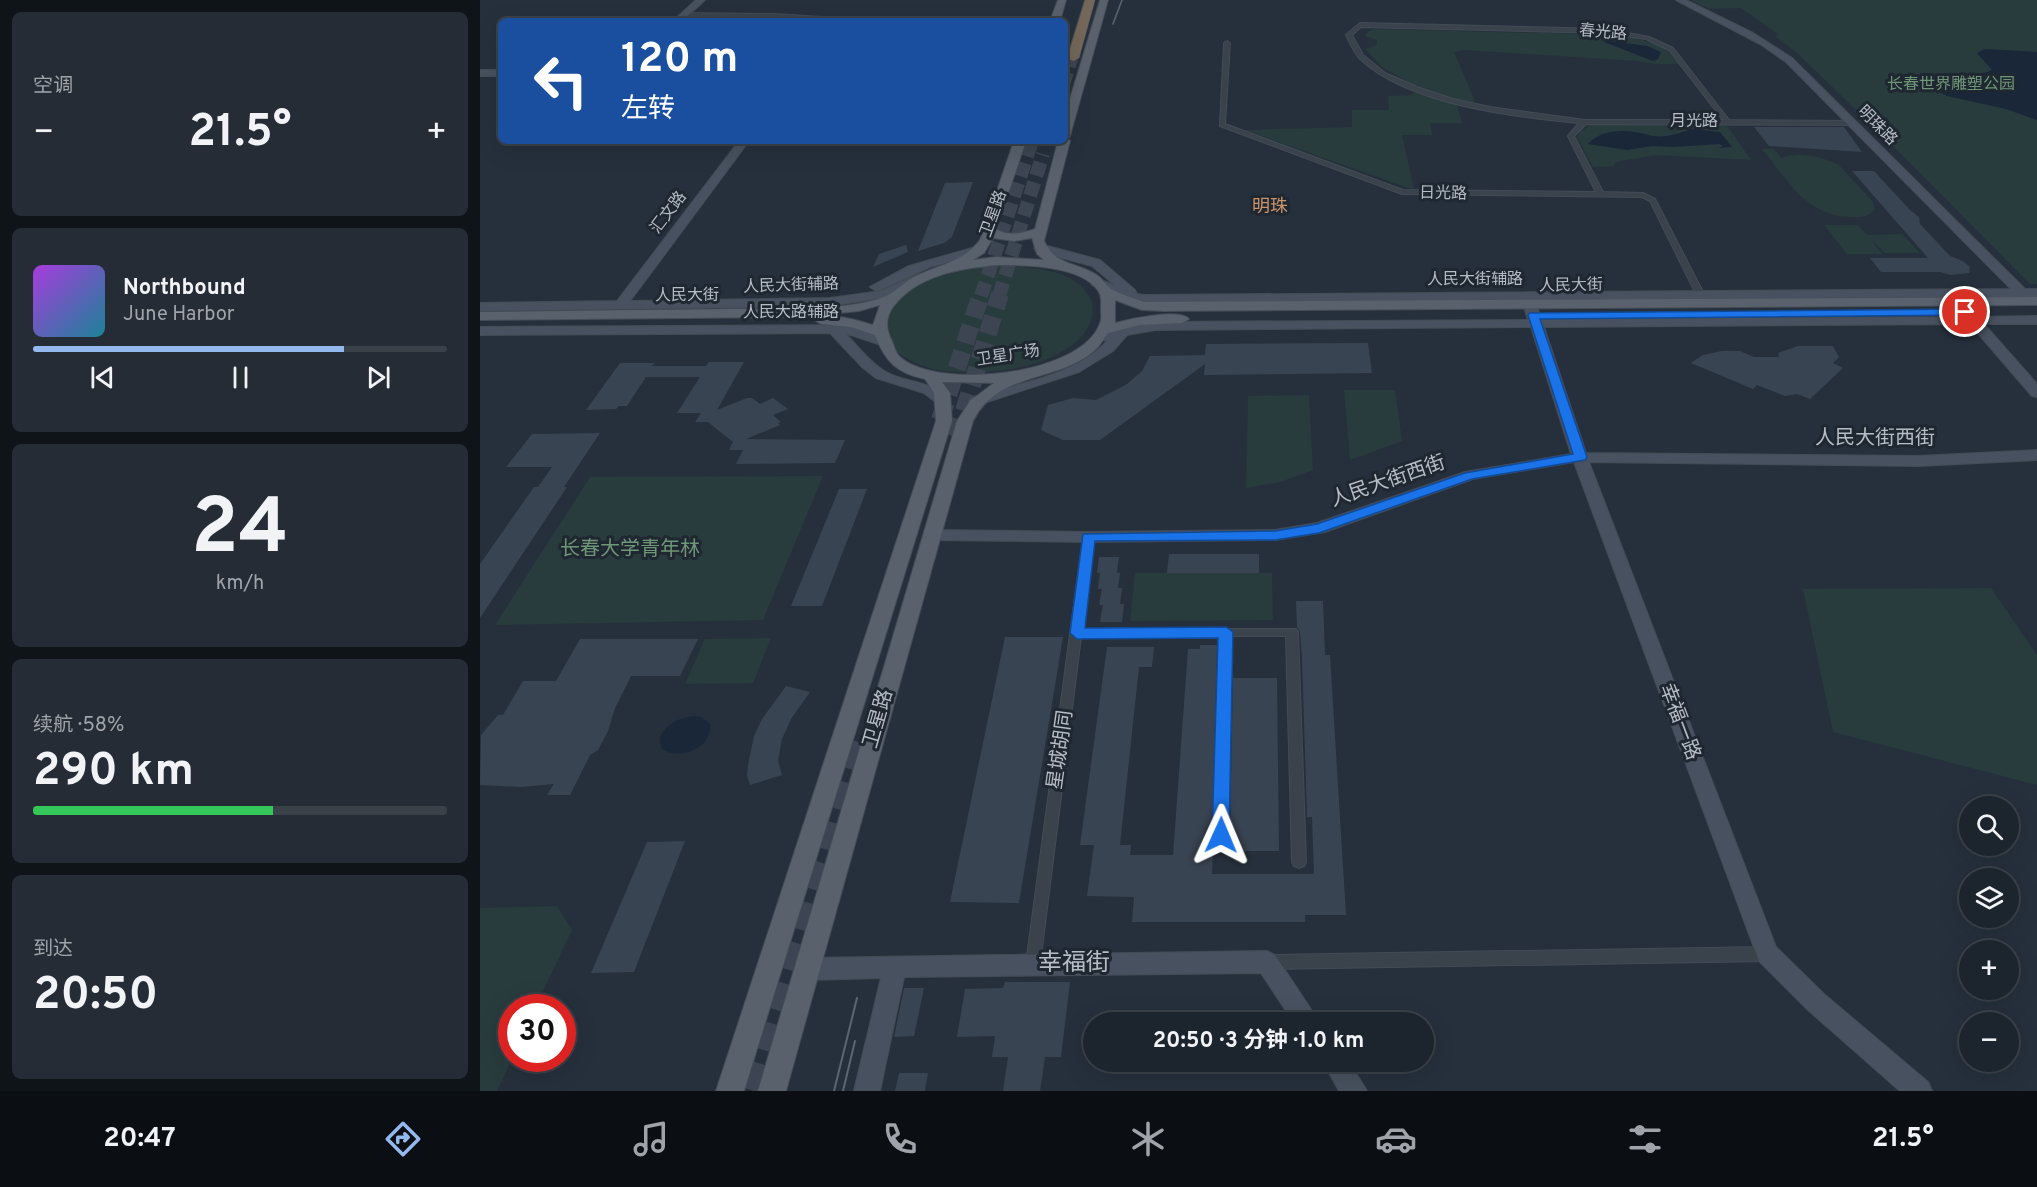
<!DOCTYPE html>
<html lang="zh">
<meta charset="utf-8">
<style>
body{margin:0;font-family:Overpass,"Noto Sans SC",sans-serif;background:#252c35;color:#f1f3f6;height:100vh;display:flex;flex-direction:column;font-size:22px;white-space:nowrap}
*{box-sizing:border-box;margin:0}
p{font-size:20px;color:#a0a4aa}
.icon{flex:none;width:33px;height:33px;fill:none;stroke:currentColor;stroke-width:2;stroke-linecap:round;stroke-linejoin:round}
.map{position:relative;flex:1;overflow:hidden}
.drawer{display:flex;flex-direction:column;gap:12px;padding:12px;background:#0f1419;width:480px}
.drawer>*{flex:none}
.banner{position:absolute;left:18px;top:18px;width:570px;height:126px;border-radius:9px;box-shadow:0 6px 24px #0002,0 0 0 2px #3a4149;background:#1a4fa0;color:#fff;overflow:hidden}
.fabs{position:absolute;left:1479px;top:796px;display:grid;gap:12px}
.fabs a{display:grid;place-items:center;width:60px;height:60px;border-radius:50%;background:#1c242d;box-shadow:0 6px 24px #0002,0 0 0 2px #3a4149;font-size:30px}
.speed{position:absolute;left:18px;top:994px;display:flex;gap:12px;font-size:30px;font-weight:700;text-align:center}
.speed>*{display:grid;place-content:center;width:78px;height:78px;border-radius:50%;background:#1c242d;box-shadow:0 6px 24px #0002,0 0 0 2px #3a4149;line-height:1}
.speed .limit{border:9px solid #d22;background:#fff;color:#111}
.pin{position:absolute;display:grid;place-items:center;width:51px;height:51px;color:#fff;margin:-26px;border:3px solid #fff;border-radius:50%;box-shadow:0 2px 6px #0007}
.me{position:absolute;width:66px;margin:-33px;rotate:1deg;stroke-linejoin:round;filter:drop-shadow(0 0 4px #0008)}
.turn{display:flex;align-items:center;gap:21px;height:126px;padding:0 24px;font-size:27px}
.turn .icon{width:78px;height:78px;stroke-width:2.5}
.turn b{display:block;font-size:42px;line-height:51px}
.big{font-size:45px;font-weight:700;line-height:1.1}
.drawer .widget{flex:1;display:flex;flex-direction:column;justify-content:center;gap:9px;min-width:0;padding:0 21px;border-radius:9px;background:#252c35}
.drawer .dial{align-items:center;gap:0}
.dial b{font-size:78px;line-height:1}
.song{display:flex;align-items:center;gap:18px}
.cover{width:72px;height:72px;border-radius:9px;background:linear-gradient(135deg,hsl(280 70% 55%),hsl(190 70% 35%))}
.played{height:6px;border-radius:3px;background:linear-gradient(90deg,#93b9ef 75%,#3a4149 75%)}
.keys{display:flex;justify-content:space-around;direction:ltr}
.heat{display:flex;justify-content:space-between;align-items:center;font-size:33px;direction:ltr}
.charge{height:9px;border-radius:4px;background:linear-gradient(90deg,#34c759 58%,#3a4149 0)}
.trip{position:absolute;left:603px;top:1012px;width:351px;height:60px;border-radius:30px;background:#1c242d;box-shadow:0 6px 24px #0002,0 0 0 2px #3a4149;font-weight:700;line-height:60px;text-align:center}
.tab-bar{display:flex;height:96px;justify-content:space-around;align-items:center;background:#0b0e12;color:#a0a4aa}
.tab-bar .icon{width:42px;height:42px}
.tab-bar .active{color:#93b9ef}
.tab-bar b{font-size:27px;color:#f1f3f6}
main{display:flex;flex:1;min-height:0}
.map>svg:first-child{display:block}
.green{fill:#283b3d}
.water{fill:#1a2739}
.building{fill:#394452}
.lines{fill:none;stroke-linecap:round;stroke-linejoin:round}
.highway-tunnel-far4{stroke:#3c4551;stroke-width:11;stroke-dasharray:11 6;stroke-linecap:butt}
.highway-tunnel-far3{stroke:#3c4551;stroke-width:14;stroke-dasharray:14 7;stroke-linecap:butt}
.highway-tunnel-far2{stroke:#3c4551;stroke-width:18;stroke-dasharray:18 9;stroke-linecap:butt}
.highway-tunnel-far1{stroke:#3c4551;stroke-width:22;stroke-dasharray:22 11;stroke-linecap:butt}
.highway-tunnel{stroke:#3c4551;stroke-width:28;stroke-dasharray:28 14;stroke-linecap:butt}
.street-casing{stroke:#434b55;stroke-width:2}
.secondary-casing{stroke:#434b55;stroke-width:2}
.primary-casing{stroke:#434b55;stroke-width:2}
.highway-casing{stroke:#454d57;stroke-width:1}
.street{fill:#3a424c;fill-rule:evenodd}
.secondary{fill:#48515f;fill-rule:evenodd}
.primary{fill:#58616c;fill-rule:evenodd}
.highway{fill:#726758;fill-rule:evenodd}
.tram-far1{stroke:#5c6673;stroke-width:1.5}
.tram{stroke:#5c6673;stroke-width:2}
.route{fill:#1a73e8;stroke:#114b97;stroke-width:1.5}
.labels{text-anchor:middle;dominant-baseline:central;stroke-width:6;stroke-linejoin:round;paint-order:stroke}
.far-street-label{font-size:16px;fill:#b6bdc7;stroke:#1f2731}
.far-park-label{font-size:16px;fill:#6f9677;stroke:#1f2731}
.far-neighbourhood-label{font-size:18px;fill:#cc946c;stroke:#1f2731}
.street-label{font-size:20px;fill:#b6bdc7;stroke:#1f2731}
.park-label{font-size:20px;fill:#6f9677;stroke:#1f2731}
.near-street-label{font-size:24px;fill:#b6bdc7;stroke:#1f2731}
</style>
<main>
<section class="drawer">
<div class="widget"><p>空调</p>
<div class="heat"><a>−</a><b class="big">21.5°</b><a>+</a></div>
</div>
<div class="widget">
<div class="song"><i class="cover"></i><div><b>Northbound</b><p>June Harbor</p></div></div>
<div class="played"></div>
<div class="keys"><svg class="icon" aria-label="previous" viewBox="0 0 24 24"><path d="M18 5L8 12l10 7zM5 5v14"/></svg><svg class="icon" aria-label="pause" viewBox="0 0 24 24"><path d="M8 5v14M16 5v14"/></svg><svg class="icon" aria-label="next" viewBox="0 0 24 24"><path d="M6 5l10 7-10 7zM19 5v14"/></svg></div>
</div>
<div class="widget dial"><b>24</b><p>km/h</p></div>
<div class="widget"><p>续航 · 58%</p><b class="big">290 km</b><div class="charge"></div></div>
<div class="widget"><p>到达</p><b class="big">20:50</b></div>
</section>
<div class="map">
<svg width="1557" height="1091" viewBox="0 0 1557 1091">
<rect width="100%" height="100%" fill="#26303c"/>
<path class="green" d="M1211 0H1557V284H1550L1399 132 1317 53 1295 36 1299 35 1261 8 1229 9Z
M894 29 1144 35 1183 46 1199 64H1175L1157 61 985 50 974 52 995 101 990 104 932 84 902 67 885 49 897 45V40L885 36 889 31Z
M936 92 977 105 982 123H950L952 135H922L934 190 765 130 872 127V110H909L908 96 930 95Z
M1112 124H1246L1271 160 1177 155 1141 161 1135 163 1134 166 1113 167 1097 137 1100 132Z
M1282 149H1294L1301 158C1320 151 1341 156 1359 165L1393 202 1395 210C1388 217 1381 217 1373 217 1327 218 1308 180 1282 149Z
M1344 225H1378L1387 235 1422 234 1440 253H1405L1390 238 1402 254H1367Z
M514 266C545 267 594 266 610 298 616 312 611 325 602 336 572 370 500 377 458 370 441 367 427 359 412 349L405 318C430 279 470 272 514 266Z
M864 390H915L922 441 870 460Z
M829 395 833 470 800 482 766 488 768 396Z
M343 476 283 620 15 625 110 477Z
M655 573H792L793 620 650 621Z
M1511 588 1557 655V785L1353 732 1323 589Z
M291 638 273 683 205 684 225 639Z
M77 906 92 930 55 1008H32V1059L17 1091H0V908Z"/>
<path class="water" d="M1129 41 1167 46 1181 52 1178 59 1173 61 1124 42Z
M1505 49 1557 52V120L1526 109 1467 96 1456 90 1451 80C1469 66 1492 80 1512 70L1497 53Z
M1211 129 1240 132 1252 147 1239 148 1243 146 1239 144 1193 147 1172 146 1147 150 1108 144C1124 127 1150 130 1169 135 1182 139 1199 134 1211 129Z
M214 716 221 717 230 724C233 748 198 762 181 748L180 737C187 723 199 718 214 716Z"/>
<path class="building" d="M1274 127H1364L1382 152 1289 146Z
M1372 171H1394L1430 210 1439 217 1440 224 1470 256 1483 261 1490 267 1489 273 1471 275 1460 272H1401L1390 258H1448Z
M493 182 472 237 464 243 438 251 465 183Z
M426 245 428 252 393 267 399 254Z
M888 343 892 373 724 375 725 364 620 440H583L561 430 568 405 593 398 616 400 632 392 647 384 662 371 670 356 725 355 726 344Z
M1318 346H1353L1359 357 1353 363 1363 368 1330 399 1317 394 1305 396 1277 385 1273 389 1211 363 1223 355 1242 351H1260L1274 357H1299L1298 353Z
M229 362H264L237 410 267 398H272L280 404 293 398 308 409 293 415 301 422 298 423 300 425 266 439 365 440 355 463 256 464 263 450H249L253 442 228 422H215L221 413H197L220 377H166L147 406H139L136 409 106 410 140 363H175L172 366H226Z
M120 433 84 487H87L0 618V564L54 487H58L72 467H26L52 434Z
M359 489H387L342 606H311Z
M689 554H779V573H687Z
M619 557H639L637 573H640L638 588H642L640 604H644L642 622H620L623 605H619L622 589H618L620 573H617Z
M816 601H843L845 655H850L866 915H825V922H652L654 897 607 896 614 845H600L627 647H674L672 667H659L640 845H651L650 855H693L708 649H720V645H737L732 836 735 841 742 843 748 840 750 835 753 678H797L799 851H733L732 874H834L832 817H827L822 657 820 632 817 627Z
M525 637H583L539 903 470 902Z
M100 639H218L200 676H151L135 708 128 731 118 750 110 755 90 795H67L74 784 41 787 0 785 1 735 18 715H23L43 681H76Z
M306 686 330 692 311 719 302 739 298 761 302 775 270 785 267 776 268 765 274 736 282 719Z
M205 841 154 972 111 973 167 842Z
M525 982H590L581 1057H565L560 1091H523L528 1057H512L515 1036 477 1037 485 989 523 988Z
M424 988H444L434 1036 414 1037Z
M419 1073H448L445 1091H415Z"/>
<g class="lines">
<path class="highway-tunnel-far4" d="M585 83 593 58"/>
<path class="highway-tunnel-far3" d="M501 296 552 141
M519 296 563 154"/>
<path class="highway-tunnel-far2" d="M460 420 501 294
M476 437 520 294"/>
<path class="highway-tunnel-far1" d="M375 764 382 742"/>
<path class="highway-tunnel" d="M274 1091 376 762"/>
<defs>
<path id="street" d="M203 13 295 14 373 19 376 21 201 16Z
M880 23 1125 29 1169 37 1193 48 1249 120 1372 121 1375 123 1372 125 1106 124 1094 136 1123 192 1163 193 1175 199 1224 294 1220 296 1216 294 1170 201 1162 197 922 194 740 126 744 43 747 41 750 43 745 124 923 190 1116 192 1088 136 1099 123C1035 117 929 105 880 59 874 53 870 43 866 35ZM881 27 1125 33 1166 39 1189 50 1243 120H1105L1010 107 973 99 937 87 905 73 883 55 872 35Z
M608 534 613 537 602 629H816L818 632 826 862 824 866 819 868 814 866 812 862 806 636H751L748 835 746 839 741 841 736 839 734 835 739 636 601 637 560 964 558 969 553 971 548 969 546 964 603 537Z
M1287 947 1292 949 1294 954 1292 959 1287 961 787 969 782 967 780 962 782 957 787 955Z"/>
<path id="secondary" d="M216 0H225L202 21H193Z
M1196 0H1206L1273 33 1312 58 1545 289H1557V297L1546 301 1539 297H1480L1497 317 1557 316V324H1504L1557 384V397L1552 396 1490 324 1064 327 1106 453 1438 456 1557 450V460L1438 466 1109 462 1296 947 1344 994 1448 1082 1452 1091H1420L1328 1010 1279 961 1094 462 993 479 845 532 795 540 608 542 452 540 446 539 444 535 446 531 452 530 608 532 795 530 837 523 985 472 1091 454 1051 327 675 330 647 335 633 351 599 372 501 404H491L489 401 491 398C536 383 595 377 628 340L614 341 612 338 614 335 675 322 1048 320 1042 300 664 303 643 299 612 285 610 282 616 278 636 286 612 266 556 251 554 248 560 244 620 260 655 290 657 294 664 295 1531 289 1306 62 1280 44ZM1467 297 1484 317 1061 319 1055 300Z
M0 70H21V76H0Z
M259 141H269L150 301 350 298 401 291 439 274 445 278 443 281 408 297 350 306 0 311V303L137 301Z
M499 246 505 250 503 253 450 267 400 290 396 291 390 287 429 266Z
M370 325 409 339 411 342 404 346 365 333C378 346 390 363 406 372 428 384 454 380 470 401L468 404H458L444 393 396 378 383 368 350 333 0 335V327Z
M787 951 795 955 840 1023H814L781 973 424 977 400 1091H374L401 978 328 980 320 977 316 969 320 961 328 958Z
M843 1062H869L887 1091H859Z"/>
<path id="primary" d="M578 0H586L580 21H570Z
M620 0H628L590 136 588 139 590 141 564 241C576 266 596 262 617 275 623 279 627 287 633 290 643 295 654 298 664 302L1557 297V305L684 311 662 310 635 300V323C650 319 699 308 709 319L702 323 660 325 628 333C624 338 621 344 617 348 582 383 518 370 493 421L306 1091H278L477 421 490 401 514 383 462 382 470 393 472 421 264 1091H236L456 421 454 393 445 379C416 373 405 361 395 335L371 327 341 324 334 320C344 310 380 321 393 325L400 305 379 311 320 317 0 320V312C83 311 167 310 250 309 289 309 375 312 408 295 418 290 426 280 438 275 461 264 483 262 500 240L534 141H546L516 229C528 237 542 233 555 229L578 141H585V115ZM513 238 534 241 552 238 557 254 564 260 516 257 493 260 504 253ZM516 265C543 265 603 265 619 292 622 298 621 303 621 309 621 313 622 320 620 323 603 375 458 391 420 357 416 354 414 346 412 341 406 330 405 318 413 307 437 275 479 269 516 265Z"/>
<path id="highway" d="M605 0H615L599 58 593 61 587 58Z"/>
</defs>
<use href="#street" class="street-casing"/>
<use href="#secondary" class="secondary-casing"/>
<use href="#primary" class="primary-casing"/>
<use href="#highway" class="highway-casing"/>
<use href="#street" class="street"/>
<use href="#secondary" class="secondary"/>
<use href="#primary" class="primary"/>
<use href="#highway" class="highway"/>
<path class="tram-far1" d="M633 24 642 0"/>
<path class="tram" d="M354 1091 377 998
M363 1091 375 1041"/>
</g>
<path class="route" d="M1485 309 1490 312 1488 315 1060 319 1107 457 1105 460 992 479 839 533 795 540 615 541 605 628 746 627 753 632 749 835 747 841 741 843 734 841 732 835 738 638 597 639 590 633 603 534 795 531 837 524 985 473 1093 454 1048 315 1050 313Z"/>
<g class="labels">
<g class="far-street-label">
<text transform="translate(1123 33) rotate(5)">春光路</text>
<text x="1214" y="122">月光路</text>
<text transform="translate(1397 126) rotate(45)">明珠路</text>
<text transform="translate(963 194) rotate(1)">日光路</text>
<text transform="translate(189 213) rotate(-53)">汇文路</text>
<text transform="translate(514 214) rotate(-70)">卫星路</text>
<text x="995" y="280">人民大街辅路</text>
<text transform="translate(311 286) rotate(-2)">人民大街辅路</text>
<text transform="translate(1091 286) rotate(-1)">人民大街</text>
<text x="207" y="296">人民大街</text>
<text x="311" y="313">人民大路辅路</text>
<text transform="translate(528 356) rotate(-9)">卫星广场</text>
</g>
<g class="far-park-label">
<text x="1471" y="85">长春世界雕塑公园</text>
</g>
<g class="far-neighbourhood-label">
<text x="790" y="207">明珠</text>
</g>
<g class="street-label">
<text x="1395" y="439">人民大街西街</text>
<text transform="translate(908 482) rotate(-19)">人民大街西街</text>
<text transform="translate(399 719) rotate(-74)">卫星路</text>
<text transform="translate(1199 722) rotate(69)">幸福一路</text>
<text transform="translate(581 750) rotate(-82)">星城胡同</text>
</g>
<g class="park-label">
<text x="150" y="550">长春大学青年林</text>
</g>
<g class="near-street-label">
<text x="594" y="964">幸福街</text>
</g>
</g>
</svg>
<div class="fabs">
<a><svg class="icon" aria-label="search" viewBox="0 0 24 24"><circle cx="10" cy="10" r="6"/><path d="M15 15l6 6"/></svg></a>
<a><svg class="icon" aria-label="layers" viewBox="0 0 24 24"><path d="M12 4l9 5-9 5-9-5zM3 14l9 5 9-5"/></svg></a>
<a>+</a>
<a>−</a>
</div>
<div class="speed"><div class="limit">30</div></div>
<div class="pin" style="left:1485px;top:312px;background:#d93025"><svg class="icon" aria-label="arrive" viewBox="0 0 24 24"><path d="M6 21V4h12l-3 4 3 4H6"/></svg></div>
<svg class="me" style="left:741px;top:835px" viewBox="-20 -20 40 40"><path d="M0-17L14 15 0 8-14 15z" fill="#1a73e8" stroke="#fff" stroke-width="4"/></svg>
<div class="trip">20:50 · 3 分钟 · 1.0 km</div>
<div class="banner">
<div class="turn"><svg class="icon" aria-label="left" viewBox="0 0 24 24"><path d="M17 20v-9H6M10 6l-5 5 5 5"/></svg><div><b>120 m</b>左转</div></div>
</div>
</div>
</main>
<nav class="tab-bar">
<b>20:47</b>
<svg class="icon active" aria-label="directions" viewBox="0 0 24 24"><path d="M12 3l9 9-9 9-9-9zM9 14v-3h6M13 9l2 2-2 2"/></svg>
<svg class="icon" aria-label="music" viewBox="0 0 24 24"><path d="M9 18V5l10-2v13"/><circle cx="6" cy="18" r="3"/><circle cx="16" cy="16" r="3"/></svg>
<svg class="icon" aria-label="phone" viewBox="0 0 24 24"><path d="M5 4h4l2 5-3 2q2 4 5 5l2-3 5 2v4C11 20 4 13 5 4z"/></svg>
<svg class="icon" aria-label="climate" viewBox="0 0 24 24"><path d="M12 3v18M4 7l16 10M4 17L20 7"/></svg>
<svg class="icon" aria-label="car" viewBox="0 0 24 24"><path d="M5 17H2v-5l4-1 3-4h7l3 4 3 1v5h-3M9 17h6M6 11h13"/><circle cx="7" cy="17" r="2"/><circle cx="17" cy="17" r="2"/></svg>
<svg class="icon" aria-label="filters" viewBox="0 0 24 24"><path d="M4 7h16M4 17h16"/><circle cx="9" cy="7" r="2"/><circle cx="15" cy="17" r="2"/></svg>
<b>21.5°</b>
</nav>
